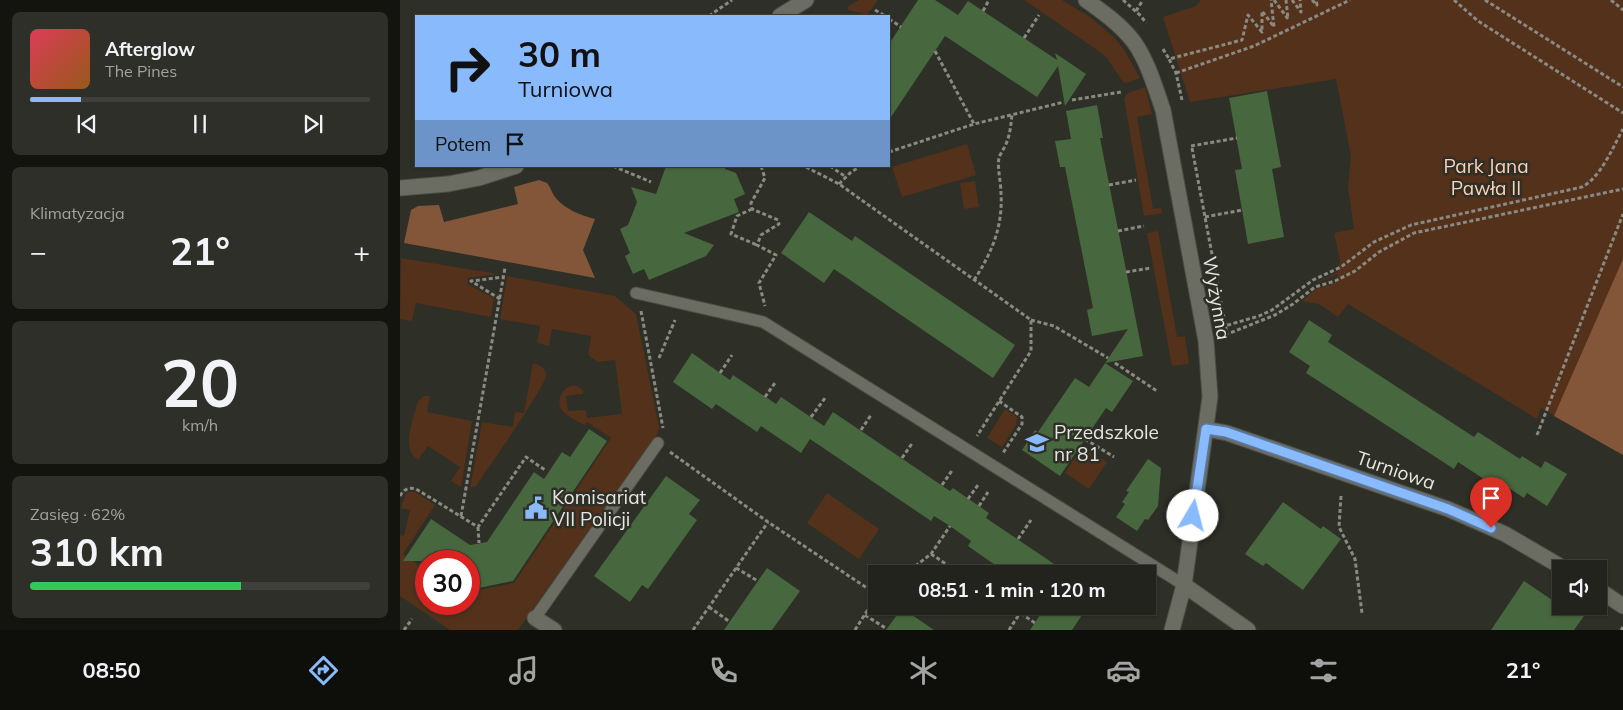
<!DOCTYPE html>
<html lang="pl">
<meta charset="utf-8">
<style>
body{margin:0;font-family:Mulish,sans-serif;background:#2e2f29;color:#f1f3f6;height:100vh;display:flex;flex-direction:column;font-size:19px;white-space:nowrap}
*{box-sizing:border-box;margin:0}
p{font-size:16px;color:#a2a4a3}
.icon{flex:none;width:28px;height:28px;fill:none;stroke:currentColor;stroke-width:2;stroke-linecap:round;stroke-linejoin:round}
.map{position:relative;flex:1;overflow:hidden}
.details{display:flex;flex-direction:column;gap:12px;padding:12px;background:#13130f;width:400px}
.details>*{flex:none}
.banner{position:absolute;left:15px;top:15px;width:475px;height:152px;border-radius:0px;box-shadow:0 1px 4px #0004,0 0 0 1px #3f403b;background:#88bafc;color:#111;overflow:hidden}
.fabs{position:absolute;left:1152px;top:560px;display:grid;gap:10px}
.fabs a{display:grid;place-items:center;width:55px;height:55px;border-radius:0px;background:#22231c;box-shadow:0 1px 4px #0004,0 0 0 1px #3f403b;font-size:25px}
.speed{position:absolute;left:15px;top:550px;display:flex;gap:10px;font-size:25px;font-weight:700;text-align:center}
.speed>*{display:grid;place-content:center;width:65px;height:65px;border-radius:50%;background:#22231c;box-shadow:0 1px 4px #0004,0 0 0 1px #3f403b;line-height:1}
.speed .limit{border:8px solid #d22;background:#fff;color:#111}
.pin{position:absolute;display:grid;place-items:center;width:42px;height:42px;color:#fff;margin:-51px -21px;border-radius:50% 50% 50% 0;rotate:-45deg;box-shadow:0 0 5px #0007}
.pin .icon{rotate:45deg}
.me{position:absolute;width:55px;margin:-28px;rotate:8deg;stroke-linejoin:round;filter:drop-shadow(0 0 4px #0008)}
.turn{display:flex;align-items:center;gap:18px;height:105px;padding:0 20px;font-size:22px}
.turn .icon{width:65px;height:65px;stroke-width:2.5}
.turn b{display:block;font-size:35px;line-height:42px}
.then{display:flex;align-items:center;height:48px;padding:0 20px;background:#0003;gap:10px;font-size:19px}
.big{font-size:38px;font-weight:700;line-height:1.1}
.details .tile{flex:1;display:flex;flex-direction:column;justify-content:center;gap:8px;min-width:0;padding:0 18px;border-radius:8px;background:#2e2f29}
.details .dial{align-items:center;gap:0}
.dial b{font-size:65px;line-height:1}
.song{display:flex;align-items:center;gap:15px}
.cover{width:60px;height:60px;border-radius:8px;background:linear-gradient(135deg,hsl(350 70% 55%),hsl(30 70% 35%))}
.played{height:5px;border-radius:2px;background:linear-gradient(90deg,#88bafc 15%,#3f403b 15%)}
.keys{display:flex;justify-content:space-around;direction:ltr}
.heat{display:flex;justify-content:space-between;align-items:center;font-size:28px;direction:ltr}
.charge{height:8px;border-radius:4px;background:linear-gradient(90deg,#34c759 62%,#3f403b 0)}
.trip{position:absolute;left:468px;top:565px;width:288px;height:50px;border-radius:0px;background:#22231c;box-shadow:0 1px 4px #0004,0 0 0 1px #3f403b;font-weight:700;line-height:50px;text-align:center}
.tabs{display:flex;height:80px;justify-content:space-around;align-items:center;background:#0e0e0b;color:#a2a4a3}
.tabs .icon{width:35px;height:35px}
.tabs .current{color:#88bafc}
.tabs b{font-size:22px;color:#f1f3f6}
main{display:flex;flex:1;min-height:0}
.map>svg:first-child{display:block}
.green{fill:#54311a}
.forest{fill:#835639}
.building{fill:#47673e}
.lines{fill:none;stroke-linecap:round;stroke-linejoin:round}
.lane-casing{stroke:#4c4d46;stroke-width:13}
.street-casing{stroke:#4c4d46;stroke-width:17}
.path{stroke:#8a8a83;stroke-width:3;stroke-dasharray:4 2.5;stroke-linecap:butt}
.lane{stroke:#6b6c62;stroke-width:11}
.street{stroke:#6b6c62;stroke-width:15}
.route-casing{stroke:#5879a4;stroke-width:12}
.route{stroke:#88bafc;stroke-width:9}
.labels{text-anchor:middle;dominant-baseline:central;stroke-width:5;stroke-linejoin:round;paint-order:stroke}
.park-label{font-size:19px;fill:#fed1b6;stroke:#2e2f26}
.street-label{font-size:19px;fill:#e7e7e1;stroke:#2e2f26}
.poi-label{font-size:19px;fill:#e7e7e1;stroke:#2e2f26;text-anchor:start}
</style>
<main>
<section class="details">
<div class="tile">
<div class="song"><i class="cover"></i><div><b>Afterglow</b><p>The Pines</p></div></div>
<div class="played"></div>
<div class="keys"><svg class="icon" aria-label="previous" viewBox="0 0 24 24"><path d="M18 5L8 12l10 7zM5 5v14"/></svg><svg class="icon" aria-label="pause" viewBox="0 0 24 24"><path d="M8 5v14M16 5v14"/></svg><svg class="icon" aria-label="next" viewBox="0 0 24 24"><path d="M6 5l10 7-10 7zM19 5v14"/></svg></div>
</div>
<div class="tile"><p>Klimatyzacja</p>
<div class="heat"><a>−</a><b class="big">21°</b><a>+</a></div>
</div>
<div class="tile dial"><b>20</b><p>km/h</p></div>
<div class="tile"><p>Zasięg · 62%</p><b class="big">310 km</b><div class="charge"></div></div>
</section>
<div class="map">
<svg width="1223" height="630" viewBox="0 0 1223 630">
<rect width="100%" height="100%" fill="#2e2f26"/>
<path class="green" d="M459 0H478L467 15 449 10 447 7Z
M624 0H662L690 17 715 38 726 53 740 78 727 83 723 82 707 58 700 52Z
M801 0H1223V455L1141 408 1137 419 948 304 938 317 919 304 902 301 916 289 937 282 938 274 919 282H917L938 272 940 260 934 233 954 229 948 187 951 156 936 79 790 102 763 17 796 6Z
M745 87 752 114 737 117 753 209 761 208 762 213 744 216 724 98 728 93Z
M567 144 576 175 502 197 492 167Z
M575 181 579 207 564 209 560 183Z
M758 231 777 337 785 336 789 364 772 366 747 233Z
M1 258 98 274 68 278 67 284 94 298 91 317 16 303 12 321 0 319Z
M107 276 215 296 236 314 259 427 258 433 118 630H50L0 596V535L4 536 10 510 1 508 5 495 7 492H15L35 505 3 554 26 570V604H69V592L114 583 211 438 187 422 184 425C177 421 166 416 161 409 154 397 171 375 183 391V394L166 396 168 411 186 410 187 418 222 414 215 360 198 362 188 355 191 336 152 329 149 346 137 343 140 326 100 319Z
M133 363C140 365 146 368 146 375 146 386 87 470 76 486L70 488 82 422 113 427 115 412 124 413Z
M24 396H30L27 412 72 421 61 487 51 481 60 467 28 446 18 460C0 448 14 418 18 401Z
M605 409 617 417 616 425 602 447 587 438Z
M682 447 707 462 689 489 665 473Z
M427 493 479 529 459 559 407 523Z"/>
<path class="forest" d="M139 180 147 183C151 188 152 193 155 197 165 210 181 215 195 219L183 250 195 278 4 243 11 210 18 206 39 205 44 222 118 204 114 187Z
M1223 259V455L1154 416Z"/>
<path class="building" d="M518 0H535L558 15 568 1 657 60 655 53 686 74 665 106 658 66 637 97 545 36 489 120V44Z
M867 91 881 167 872 169 884 237 848 244 835 170 842 169 829 98Z
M697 105 703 138H700L743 356 705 363 733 381 712 412 706 408 660 476 622 450 635 430 638 432 675 378 689 387 728 329 692 336 687 310 693 308 665 167H660L655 141 671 139 666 111Z
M266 166H325V169L336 173 345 194 334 199 339 212 284 233 314 245 306 256 249 280 244 269 233 274 225 256 230 253 220 229 228 225 237 202 231 187 256 194Z
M409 212 452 241 455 236 615 345 593 378 434 269 424 283 381 253Z
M909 320 932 335 928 342 1074 437 1078 432 1120 459 1122 456 1141 468 1145 461 1167 474 1147 506 1127 493 1124 498 1106 486 1102 491 1058 462 1054 469 906 373 910 366 889 352Z
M292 353 330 380 333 375 376 404 381 397 424 426 433 412 550 491 553 488 589 513 586 518 669 574H608L568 546 571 541 550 526 534 516 531 521 410 439 401 453 361 426 357 432 316 404 312 409 273 382Z
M189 429 207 441 113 581 69 590V561H3L31 519 70 545 87 542 134 472 144 479 162 452 170 457Z
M748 459 761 468 758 506 748 520 745 519 737 531 716 517 725 504 722 502 729 492 726 491Z
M266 476 300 500 289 514 297 520 248 589 242 585 230 602 194 576Z
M883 502 921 529 923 526 941 539 903 590 866 563 863 566 845 554Z
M367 568 400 591 372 630H324Z
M1124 581 1161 606H1170L1184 616 1174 630H1091Z
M646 606H688L672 630H630Z
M502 608 534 630H486Z"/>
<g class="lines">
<defs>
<path id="lane" d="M236 293 363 322 784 585
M135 618 258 443"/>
<path id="street" d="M686 0C703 12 721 25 734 42 748 62 755 87 763 110L806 341 810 397 784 585 772 630
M380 16 406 0
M0 188 48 184 79 178 116 166
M806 429 827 433 1048 509 1105 534 1165 569
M784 585 848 630
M1199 590 1223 606
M135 618 154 630"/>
</defs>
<use href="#lane" class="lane-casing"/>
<use href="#street" class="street-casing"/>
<path class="path" d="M723 0 741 16 746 23
M874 0 888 19 886 0
M892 0 901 12 900 0
M912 0 917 5 916 0
M1054 0 1078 21 1223 113
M1085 0 1223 87
M1211 0 1223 10
M475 10 485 16
M583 11 589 0
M736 11 743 0
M309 16 332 0
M489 19 501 27
M624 38 639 15
M763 49 769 59
M535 51 574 124
M776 73 854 46 950 0
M672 100 721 92
M782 100 776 73 769 59 842 40 848 15 862 32V11L874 27 871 0
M791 146 837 138
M792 148 827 334
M489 152 574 124 664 102
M213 166 251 182
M361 166 365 178 351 203 352 209 378 220 379 224 361 235 357 245 376 255 359 283 365 306
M430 166 446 177
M406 167 439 184 631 320V351L577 436
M439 184 450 173 460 166
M709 185 736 180
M352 209 337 216 331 234 357 245
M805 217 842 210
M718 231 744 226
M726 272 751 268
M574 280C592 253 603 226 601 193 601 183 597 167 599 158 600 154 604 149 606 144 610 135 611 125 612 114
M100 299 71 281 104 277
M241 311 263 428
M631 320 654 326 708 358
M821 327 859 316 872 310 913 280 941 267 974 242 1011 225 1182 187C1201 177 1213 147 1223 129
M825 335 875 315 893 304 915 287 935 281 955 271 979 252 1014 233 1223 189
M259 358 275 320
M715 363 757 391
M320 373 332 355
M365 397 375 383
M599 401 622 417V424L603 453
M411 417 425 398
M461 430 471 415
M1137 435 1223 214
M685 439 714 457
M270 452 368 522 476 594
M502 458 513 442
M542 485 553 469
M0 496C4 489 9 487 16 489L78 527 126 457 145 470
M941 496 939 527 955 559 962 613
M568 499 578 485
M579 506 588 492
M61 516 105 268
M78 527 79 543
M618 539 631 520
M531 554 561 574
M336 568 358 581
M505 574 531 554 550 526
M610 606 635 623
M309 607 330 622
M465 615 487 629
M4 630 12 619
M293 630 368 522
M455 630 476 597
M609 630 620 613
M1221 630 1223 627"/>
<use href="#lane" class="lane"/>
<use href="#street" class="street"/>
</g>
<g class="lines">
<defs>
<path id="route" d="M793 516 806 429 826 432 1048 509 1091 528"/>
</defs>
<use href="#route" class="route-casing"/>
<use href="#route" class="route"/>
</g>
<defs>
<symbol id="school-bare" viewBox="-9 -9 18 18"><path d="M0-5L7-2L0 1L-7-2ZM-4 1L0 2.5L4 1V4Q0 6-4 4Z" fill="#88bafc" stroke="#2e2f26" stroke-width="2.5" paint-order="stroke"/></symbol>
<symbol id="civic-bare" viewBox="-9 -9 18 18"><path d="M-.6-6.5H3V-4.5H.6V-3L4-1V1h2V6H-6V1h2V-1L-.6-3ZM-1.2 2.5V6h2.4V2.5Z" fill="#88bafc" stroke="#2e2f26" stroke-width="2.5" paint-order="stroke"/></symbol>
</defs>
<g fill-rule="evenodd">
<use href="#school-bare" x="621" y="427" width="32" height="32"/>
<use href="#civic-bare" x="120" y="492" width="32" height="32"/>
</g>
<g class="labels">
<g class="park-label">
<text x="1086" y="166">Park Jana<tspan x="1086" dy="22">Pawła II</tspan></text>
</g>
<g class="street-label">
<text transform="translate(817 298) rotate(80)">Wyżynna</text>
<text transform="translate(996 470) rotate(19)">Turniowa</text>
</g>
<g class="poi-label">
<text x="654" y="432">Przedszkole<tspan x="654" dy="22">nr 81</tspan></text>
<text x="152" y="497">Komisariat<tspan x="152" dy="22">VII Policji</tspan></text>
</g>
</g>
</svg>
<div class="fabs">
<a><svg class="icon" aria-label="sound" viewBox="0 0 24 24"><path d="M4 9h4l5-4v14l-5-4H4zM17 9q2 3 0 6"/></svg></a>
</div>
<div class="speed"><div class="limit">30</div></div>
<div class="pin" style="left:1091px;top:528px;background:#d93025"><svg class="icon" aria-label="arrive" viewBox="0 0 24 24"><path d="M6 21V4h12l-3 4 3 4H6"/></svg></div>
<svg class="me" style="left:793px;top:516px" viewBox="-20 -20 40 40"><circle r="19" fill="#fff"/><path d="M0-13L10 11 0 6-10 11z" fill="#88bafc"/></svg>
<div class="trip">08:51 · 1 min · 120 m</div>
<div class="banner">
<div class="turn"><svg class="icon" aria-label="right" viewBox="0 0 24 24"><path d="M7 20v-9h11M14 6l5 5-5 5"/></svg><div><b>30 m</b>Turniowa</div></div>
<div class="then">Potem<svg class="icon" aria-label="arrive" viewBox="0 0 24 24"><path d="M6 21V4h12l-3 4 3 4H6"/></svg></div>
</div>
</div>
</main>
<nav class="tabs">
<b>08:50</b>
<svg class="icon current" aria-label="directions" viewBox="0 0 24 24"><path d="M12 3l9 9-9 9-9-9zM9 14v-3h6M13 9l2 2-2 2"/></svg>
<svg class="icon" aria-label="music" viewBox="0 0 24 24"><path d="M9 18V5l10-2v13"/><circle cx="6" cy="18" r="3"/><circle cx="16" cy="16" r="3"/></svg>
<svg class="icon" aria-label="phone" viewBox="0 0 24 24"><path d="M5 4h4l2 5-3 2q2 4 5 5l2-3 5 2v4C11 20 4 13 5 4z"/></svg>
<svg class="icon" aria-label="climate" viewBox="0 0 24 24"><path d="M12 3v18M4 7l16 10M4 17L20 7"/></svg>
<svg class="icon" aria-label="car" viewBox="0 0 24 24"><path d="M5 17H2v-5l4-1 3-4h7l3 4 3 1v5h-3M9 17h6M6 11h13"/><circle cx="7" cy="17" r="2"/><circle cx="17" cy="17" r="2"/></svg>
<svg class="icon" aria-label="filters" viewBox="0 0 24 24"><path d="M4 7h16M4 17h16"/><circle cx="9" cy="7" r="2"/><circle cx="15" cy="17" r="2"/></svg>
<b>21°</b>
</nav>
